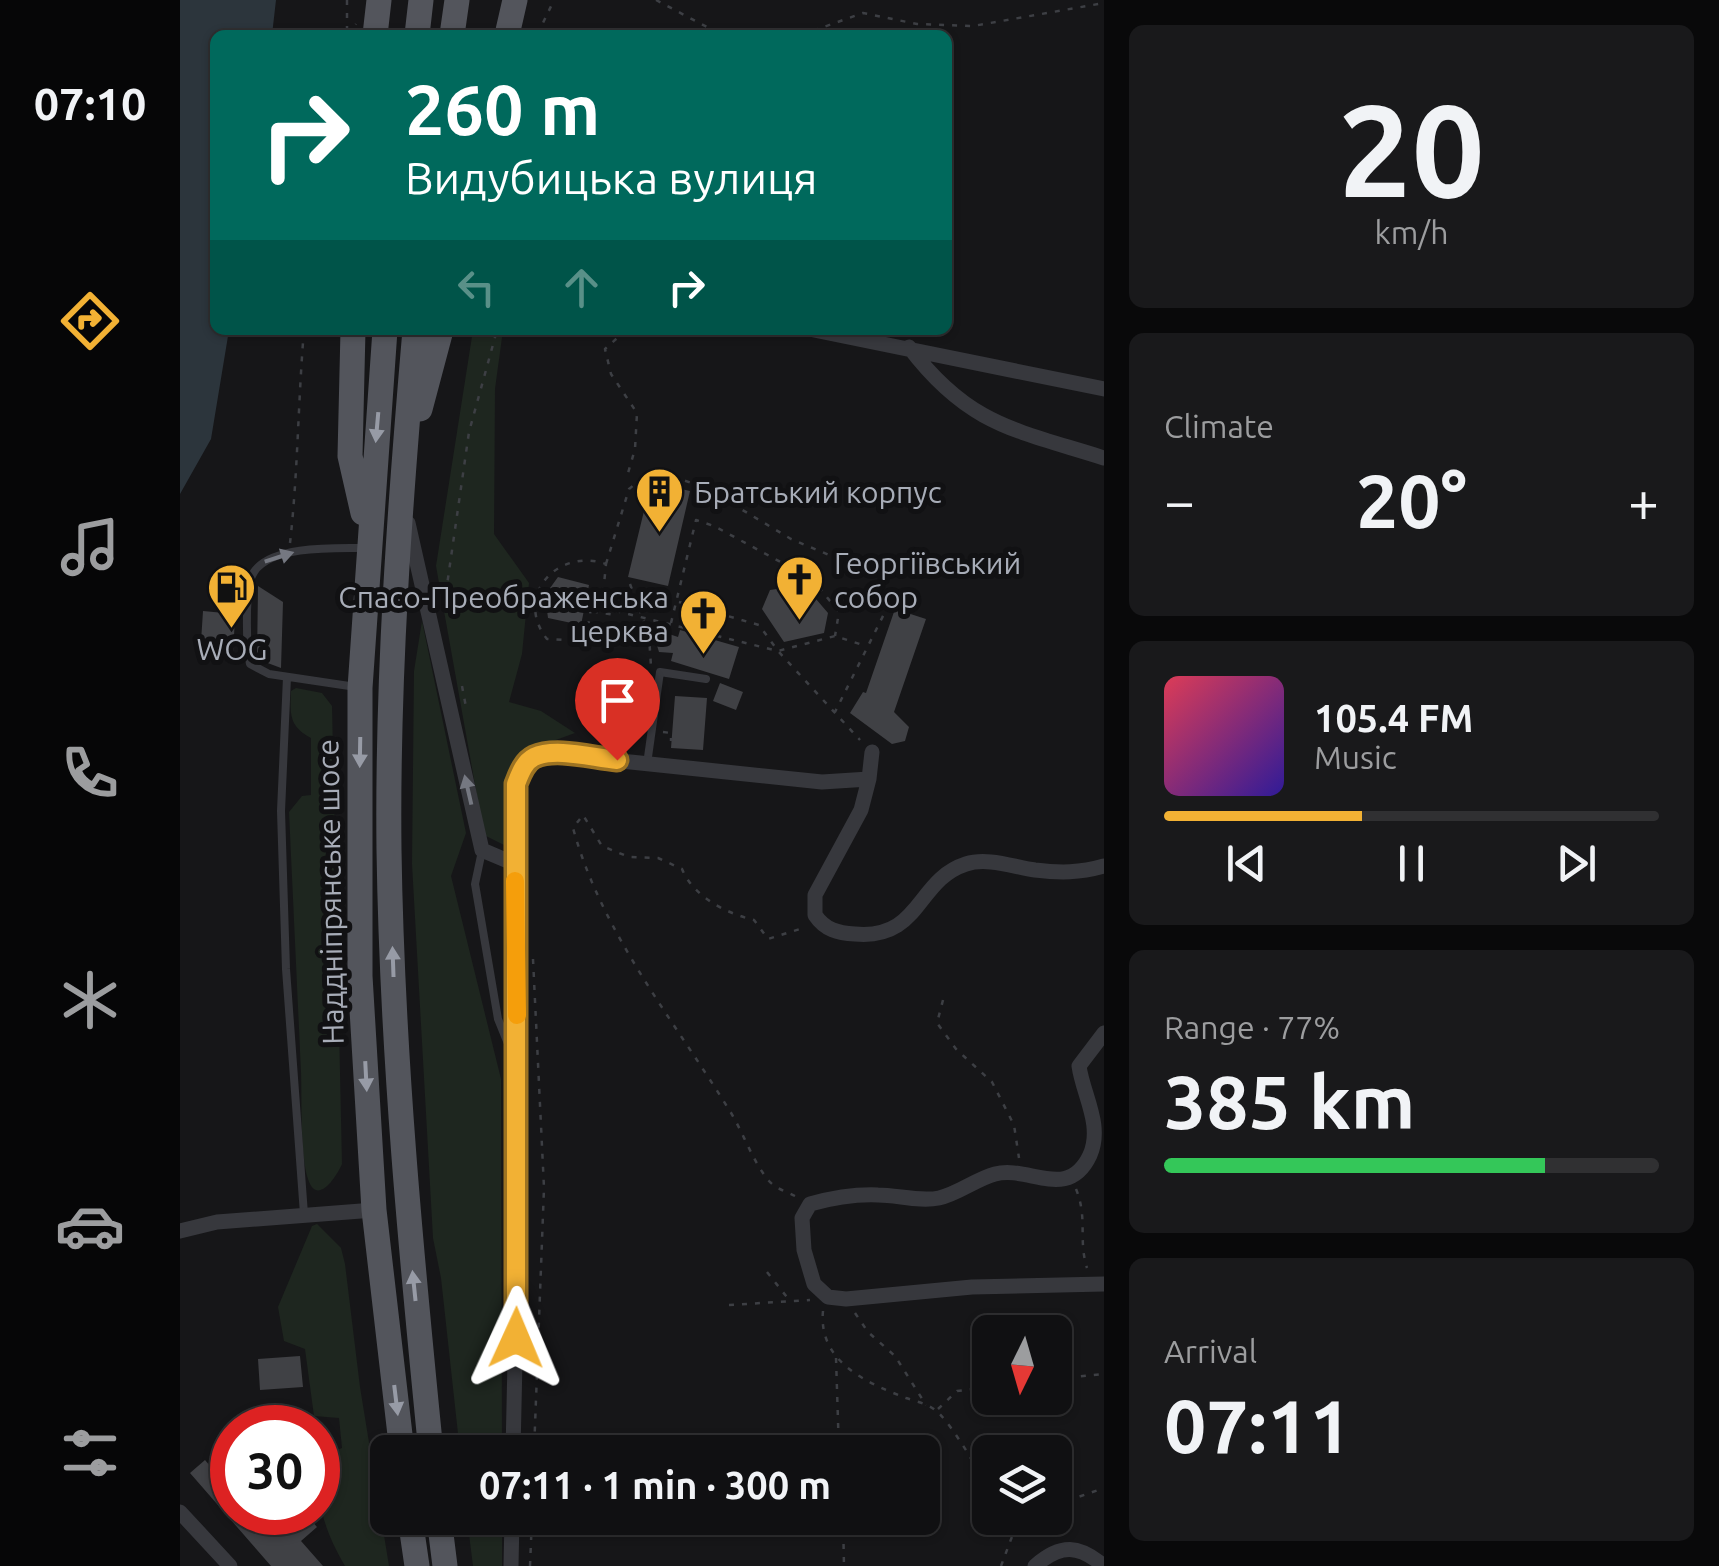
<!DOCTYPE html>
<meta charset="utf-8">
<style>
body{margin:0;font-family:Ubuntu,sans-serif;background:#19191b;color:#f1f3f6;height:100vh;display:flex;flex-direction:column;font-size:38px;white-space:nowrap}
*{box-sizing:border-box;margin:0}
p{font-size:32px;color:#9c9d9f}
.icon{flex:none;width:55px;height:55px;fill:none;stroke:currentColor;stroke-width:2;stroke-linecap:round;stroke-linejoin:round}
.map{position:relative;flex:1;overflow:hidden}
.panel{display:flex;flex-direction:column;gap:25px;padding:25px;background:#09090a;width:615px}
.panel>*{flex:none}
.top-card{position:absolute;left:30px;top:30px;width:742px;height:305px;border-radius:15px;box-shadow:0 2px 8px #0004,0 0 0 2px #303032;background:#00695c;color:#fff;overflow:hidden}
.needle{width:65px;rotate:185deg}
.fabs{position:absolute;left:792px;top:1315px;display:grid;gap:20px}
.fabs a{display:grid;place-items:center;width:100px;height:100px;border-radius:15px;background:#101012;box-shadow:0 2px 8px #0004,0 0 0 2px #303032;font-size:50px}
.speed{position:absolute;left:30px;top:1405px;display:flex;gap:20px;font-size:50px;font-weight:700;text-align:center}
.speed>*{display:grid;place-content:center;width:130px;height:130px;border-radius:50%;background:#101012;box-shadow:0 2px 8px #0004,0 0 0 2px #303032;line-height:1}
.speed .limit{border:15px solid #d22;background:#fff;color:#111}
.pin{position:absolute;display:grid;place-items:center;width:85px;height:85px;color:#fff;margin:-102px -42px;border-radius:50% 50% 50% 0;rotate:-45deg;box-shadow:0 0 10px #0007}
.pin .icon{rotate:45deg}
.me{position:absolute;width:110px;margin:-55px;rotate:1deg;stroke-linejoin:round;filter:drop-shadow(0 0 8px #0008)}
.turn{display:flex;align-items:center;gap:35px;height:210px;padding:0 30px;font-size:45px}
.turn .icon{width:130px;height:130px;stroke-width:2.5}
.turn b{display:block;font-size:70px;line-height:85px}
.lanes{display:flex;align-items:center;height:95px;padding:0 30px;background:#0003;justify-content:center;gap:50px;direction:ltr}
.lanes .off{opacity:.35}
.big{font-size:75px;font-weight:600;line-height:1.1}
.panel .widget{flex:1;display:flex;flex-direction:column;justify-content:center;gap:15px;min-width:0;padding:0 35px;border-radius:15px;background:#19191b}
.panel .dial{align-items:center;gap:0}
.dial b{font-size:130px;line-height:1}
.song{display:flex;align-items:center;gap:30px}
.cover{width:120px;height:120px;border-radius:15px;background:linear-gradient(135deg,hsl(350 70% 55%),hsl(250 70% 35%))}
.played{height:10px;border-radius:5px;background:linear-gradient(90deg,#f2b134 40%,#303032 40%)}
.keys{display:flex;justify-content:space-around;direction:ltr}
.heat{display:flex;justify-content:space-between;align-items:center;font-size:55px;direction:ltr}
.charge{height:15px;border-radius:8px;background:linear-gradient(90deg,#34c759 77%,#303032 0)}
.trip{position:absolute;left:190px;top:1435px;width:570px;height:100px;border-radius:15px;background:#101012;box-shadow:0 2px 8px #0004,0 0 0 2px #303032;font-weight:600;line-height:100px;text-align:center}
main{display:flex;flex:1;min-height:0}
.tabs{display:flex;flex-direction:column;width:180px;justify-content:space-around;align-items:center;background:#060607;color:#9c9d9f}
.tabs .icon{width:70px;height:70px}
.tabs .active{color:#f2b134}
.tabs b{font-size:45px;color:#f1f3f6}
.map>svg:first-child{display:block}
.green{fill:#1e261f}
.water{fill:#2c353c}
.building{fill:#404145}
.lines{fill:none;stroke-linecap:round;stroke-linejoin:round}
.path{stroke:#3d3f44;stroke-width:2.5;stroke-dasharray:5 8;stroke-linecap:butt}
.lane{stroke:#37383d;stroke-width:8}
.street{stroke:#37383d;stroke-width:15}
.primary{stroke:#53555c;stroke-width:25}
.oneway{fill:#979ba6}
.oneway2{fill:#757881}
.route-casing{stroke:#9d7322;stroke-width:25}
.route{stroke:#f2b134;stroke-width:18}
.slow{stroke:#f59e0b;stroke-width:18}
.labels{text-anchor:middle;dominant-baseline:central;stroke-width:10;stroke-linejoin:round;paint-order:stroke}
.poi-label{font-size:30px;fill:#a8adb8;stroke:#111113;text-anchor:start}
.street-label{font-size:30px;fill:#a8adb8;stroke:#111113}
</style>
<main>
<nav class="tabs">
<b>07:10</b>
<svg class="icon active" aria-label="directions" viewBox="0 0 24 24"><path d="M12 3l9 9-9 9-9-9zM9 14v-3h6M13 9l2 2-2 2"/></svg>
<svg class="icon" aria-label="music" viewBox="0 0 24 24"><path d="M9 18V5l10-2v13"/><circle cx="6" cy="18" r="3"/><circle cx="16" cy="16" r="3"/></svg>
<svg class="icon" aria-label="phone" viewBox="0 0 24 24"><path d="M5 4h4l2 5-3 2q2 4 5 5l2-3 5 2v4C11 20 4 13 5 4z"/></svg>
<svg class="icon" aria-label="climate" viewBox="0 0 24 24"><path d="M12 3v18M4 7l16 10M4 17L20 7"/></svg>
<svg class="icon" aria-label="car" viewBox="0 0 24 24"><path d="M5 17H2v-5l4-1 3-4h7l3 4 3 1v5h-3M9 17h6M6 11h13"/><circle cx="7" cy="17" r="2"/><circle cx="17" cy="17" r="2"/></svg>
<svg class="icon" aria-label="filters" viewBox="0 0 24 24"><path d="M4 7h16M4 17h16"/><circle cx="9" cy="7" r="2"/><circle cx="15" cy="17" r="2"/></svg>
</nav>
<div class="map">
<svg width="924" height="1566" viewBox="0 0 924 1566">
<rect width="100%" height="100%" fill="#161618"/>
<path class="green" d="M293 330H323L315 389 314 534 349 583 342 654 329 702 361 711 395 733 343 752 329 778 330 836 324 845 304 835 256 566Z
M242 621 286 833 271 876 321 1079 322 1452H280L261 1278 253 1238 232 864 234 671Z
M116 688 142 693 152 706 162 1164C157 1176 137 1207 128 1179 120 1154 122 1100 121 1072 117 985 113 899 109 812L122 796 131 795V738C109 726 110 715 111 691Z
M137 1224 161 1248 165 1264 180 1387 209 1566H165C143 1528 137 1504 138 1459L162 1448 159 1418 134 1416 125 1349 104 1341 98 1307 132 1226Z
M287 1518H322V1566H293Z"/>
<path class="water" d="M0 0H96L92 35H35V330H49L31 439 0 494Z"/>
<path class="building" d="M471 482 510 491 488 586 448 577Z
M378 577 409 585 401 625 368 618 365 595Z
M624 585 648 613 644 633 604 642 582 609 590 590Z
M78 586 103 602 101 668 77 659Z
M715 609 746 619 714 712 729 727 725 741 712 744 670 713 683 692 686 693Z
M23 611 55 614 53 659 20 657Z
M500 630 559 647 549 679 491 661 493 653 479 652 475 639 486 633 498 637Z
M540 683 563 692 556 710 533 701Z
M495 696 527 698 523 750 491 748Z
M120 1356 123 1387 80 1390 78 1359Z
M25 1460 52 1492V1512H74L88 1529 107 1512H124L137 1527 121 1541 143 1566H91L10 1473Z"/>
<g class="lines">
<path class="path" d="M167 0V33
M476 0 542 35
M168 35 176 24
M360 35 361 27 374 0
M621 35 683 13 737 24 793 26 924 3
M446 330 425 349 431 374 457 413 455 449 448 473
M110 543C118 472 118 401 124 330
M426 564 449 489 472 470 524 487 611 539 699 576 708 590 705 612 655 712
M450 584 469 636 471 666
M499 602 579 625 598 651 655 636 686 646
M405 605 416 607V612L435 615 436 611 598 651 680 740
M417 605 436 610
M422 605 426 564C378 547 333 596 367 639L451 644 469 636
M264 606 289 432 317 330
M491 623 516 520 534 526 632 579 659 612 655 636
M406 639 411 608
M282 686 286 707
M483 732 491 733V741
M353 959 364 1188 354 1452
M763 1000 757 1023 776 1049 812 1082 834 1125 839 1158
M896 1189C908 1218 898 1240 907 1268
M615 1196C607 1192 595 1188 589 1181 572 1161 563 1131 548 1108 492 1018 421 931 393 828L403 815 422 846 449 857 478 858 502 869C513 896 545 913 574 920L588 939 623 928
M587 1272 610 1301
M549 1305 630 1300
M643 1311C638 1362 687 1383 726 1398 735 1401 748 1404 755 1410 766 1417 793 1460 799 1473 803 1482 802 1486 810 1493
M675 1313 688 1332 715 1356 746 1405
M656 1358 659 1452
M875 1379 924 1374
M758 1409 777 1391 810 1387
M875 1505 924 1488
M663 1518 664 1566
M350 1566 352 1518
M821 1566 839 1518"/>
<path class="lane" d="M107 677 101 811 106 969 124 1214
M176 687 89 674 70 664C66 646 67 629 67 610 68 596 67 583 74 572 91 545 157 548 185 548
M467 764 480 672 526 679
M302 851 295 884 318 1019 333 1056"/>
<path class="street" d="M634 330 924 389
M729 347C789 426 836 430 924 458
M228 523 302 850 335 864
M689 779 681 810 635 895V915C645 930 658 933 675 934 741 940 736 880 786 864 807 857 834 867 855 870 880 873 900 873 924 866
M924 1033 899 1066C903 1095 923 1125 910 1155 888 1202 849 1165 815 1174 796 1179 778 1194 759 1198 740 1202 717 1195 698 1195 675 1194 652 1198 630 1204L622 1218 624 1250 634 1284 648 1297 666 1299 792 1287 924 1284
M0 1231 37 1222 194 1210
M333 1452 338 1223 335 812C336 778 336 760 374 754L642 782 689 779 692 752
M0 1512 50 1566
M331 1566 332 1518
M855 1566C881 1543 899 1545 924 1566"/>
<path class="primary" d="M195 35 199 0
M237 35 241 0
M272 35 277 0
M327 35 335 0
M173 330 170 456 183 513
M205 330 180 688V976L194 1210 222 1452
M235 330C220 503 207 677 209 850 212 1052 231 1252 251 1452
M240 409 261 330
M230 1518 237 1566
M259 1518 265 1566"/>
</g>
<defs><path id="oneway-solid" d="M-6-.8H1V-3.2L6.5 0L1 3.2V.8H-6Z" transform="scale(2.5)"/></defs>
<g class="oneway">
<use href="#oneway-solid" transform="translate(197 427) rotate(95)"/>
<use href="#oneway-solid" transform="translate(180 752) rotate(91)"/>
<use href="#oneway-solid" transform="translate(213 962) rotate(-92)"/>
<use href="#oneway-solid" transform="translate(186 1076) rotate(87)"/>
<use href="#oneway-solid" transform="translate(234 1286) rotate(-96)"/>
<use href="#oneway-solid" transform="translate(216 1400) rotate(83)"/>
</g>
<g class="oneway2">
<use href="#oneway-solid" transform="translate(99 557) rotate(-18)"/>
<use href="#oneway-solid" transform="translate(288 790) rotate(-103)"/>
</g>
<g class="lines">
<defs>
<path id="route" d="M336 1338V784C340 774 344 762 354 757 376 747 413 758 437 760"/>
</defs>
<use href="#route" class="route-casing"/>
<use href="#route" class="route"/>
<path class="slow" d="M335 881 337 1015"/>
</g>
<defs>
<symbol id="building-pin" viewBox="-11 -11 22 30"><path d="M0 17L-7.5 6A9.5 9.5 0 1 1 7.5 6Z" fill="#f2b134" stroke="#111113"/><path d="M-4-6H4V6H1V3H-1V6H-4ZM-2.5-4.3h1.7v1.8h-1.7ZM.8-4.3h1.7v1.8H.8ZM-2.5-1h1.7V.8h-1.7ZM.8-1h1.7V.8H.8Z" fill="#111"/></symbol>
<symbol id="church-pin" viewBox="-11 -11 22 30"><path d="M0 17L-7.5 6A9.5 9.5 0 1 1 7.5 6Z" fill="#f2b134" stroke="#111113"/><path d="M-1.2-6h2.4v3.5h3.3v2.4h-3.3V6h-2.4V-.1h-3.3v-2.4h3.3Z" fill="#111"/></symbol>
<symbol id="fuel-pin" viewBox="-11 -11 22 30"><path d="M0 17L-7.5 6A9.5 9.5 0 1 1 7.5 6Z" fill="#f2b134" stroke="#111113"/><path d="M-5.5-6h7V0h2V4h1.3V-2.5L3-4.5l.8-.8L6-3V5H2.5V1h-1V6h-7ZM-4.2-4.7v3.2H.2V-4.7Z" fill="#111"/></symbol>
</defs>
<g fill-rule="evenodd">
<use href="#building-pin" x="452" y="464" width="55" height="75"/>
<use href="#church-pin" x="592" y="552" width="55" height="75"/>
<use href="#fuel-pin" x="24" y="560" width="55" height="75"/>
<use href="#church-pin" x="496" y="586" width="55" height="75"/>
</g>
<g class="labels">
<g class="poi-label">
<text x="514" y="492">Братський корпус</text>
<text x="654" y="563">Георгіївський<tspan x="654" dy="34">собор</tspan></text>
<text x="489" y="597" text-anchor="end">Спасо-Преображенська<tspan x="489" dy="34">церква</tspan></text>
<text x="52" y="649" text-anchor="middle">WOG</text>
</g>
<g class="street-label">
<text transform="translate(150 892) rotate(-91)">Наддніпрянське шосе</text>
</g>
</g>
</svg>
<div class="fabs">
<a><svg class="needle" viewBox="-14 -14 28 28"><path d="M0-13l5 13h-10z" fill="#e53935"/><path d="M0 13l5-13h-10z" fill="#9c9d9f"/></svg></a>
<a><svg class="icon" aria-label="layers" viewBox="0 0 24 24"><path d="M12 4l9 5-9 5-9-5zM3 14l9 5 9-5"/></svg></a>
</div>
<div class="speed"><div class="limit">30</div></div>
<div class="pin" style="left:437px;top:760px;background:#d93025"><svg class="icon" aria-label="arrive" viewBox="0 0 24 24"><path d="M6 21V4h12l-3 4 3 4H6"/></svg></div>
<svg class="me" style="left:336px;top:1338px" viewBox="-20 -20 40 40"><path d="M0-17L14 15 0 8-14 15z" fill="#f2b134" stroke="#fff" stroke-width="4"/></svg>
<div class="trip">07:11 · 1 min · 300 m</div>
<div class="top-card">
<div class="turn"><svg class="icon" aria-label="right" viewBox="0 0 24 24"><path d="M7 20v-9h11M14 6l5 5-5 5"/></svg><div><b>260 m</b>Видубицька вулиця</div></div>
<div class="lanes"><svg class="icon off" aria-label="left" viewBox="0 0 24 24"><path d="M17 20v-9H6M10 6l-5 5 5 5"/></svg><svg class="icon off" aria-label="ahead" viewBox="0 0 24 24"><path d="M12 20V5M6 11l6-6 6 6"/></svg><svg class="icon" aria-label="right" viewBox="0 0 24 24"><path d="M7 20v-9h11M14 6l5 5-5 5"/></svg></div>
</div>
</div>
<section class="panel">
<div class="widget dial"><b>20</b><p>km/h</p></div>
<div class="widget"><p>Climate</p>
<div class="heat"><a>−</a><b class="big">20°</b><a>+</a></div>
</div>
<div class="widget">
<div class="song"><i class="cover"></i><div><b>105.4 FM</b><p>Music</p></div></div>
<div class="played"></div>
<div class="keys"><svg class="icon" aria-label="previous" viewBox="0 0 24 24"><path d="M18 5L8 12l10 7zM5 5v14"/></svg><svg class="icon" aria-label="pause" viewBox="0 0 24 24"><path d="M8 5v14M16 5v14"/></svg><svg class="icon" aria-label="next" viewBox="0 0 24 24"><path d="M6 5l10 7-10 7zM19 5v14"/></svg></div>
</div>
<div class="widget"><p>Range · 77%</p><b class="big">385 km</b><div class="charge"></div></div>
<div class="widget"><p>Arrival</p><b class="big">07:11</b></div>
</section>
</main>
